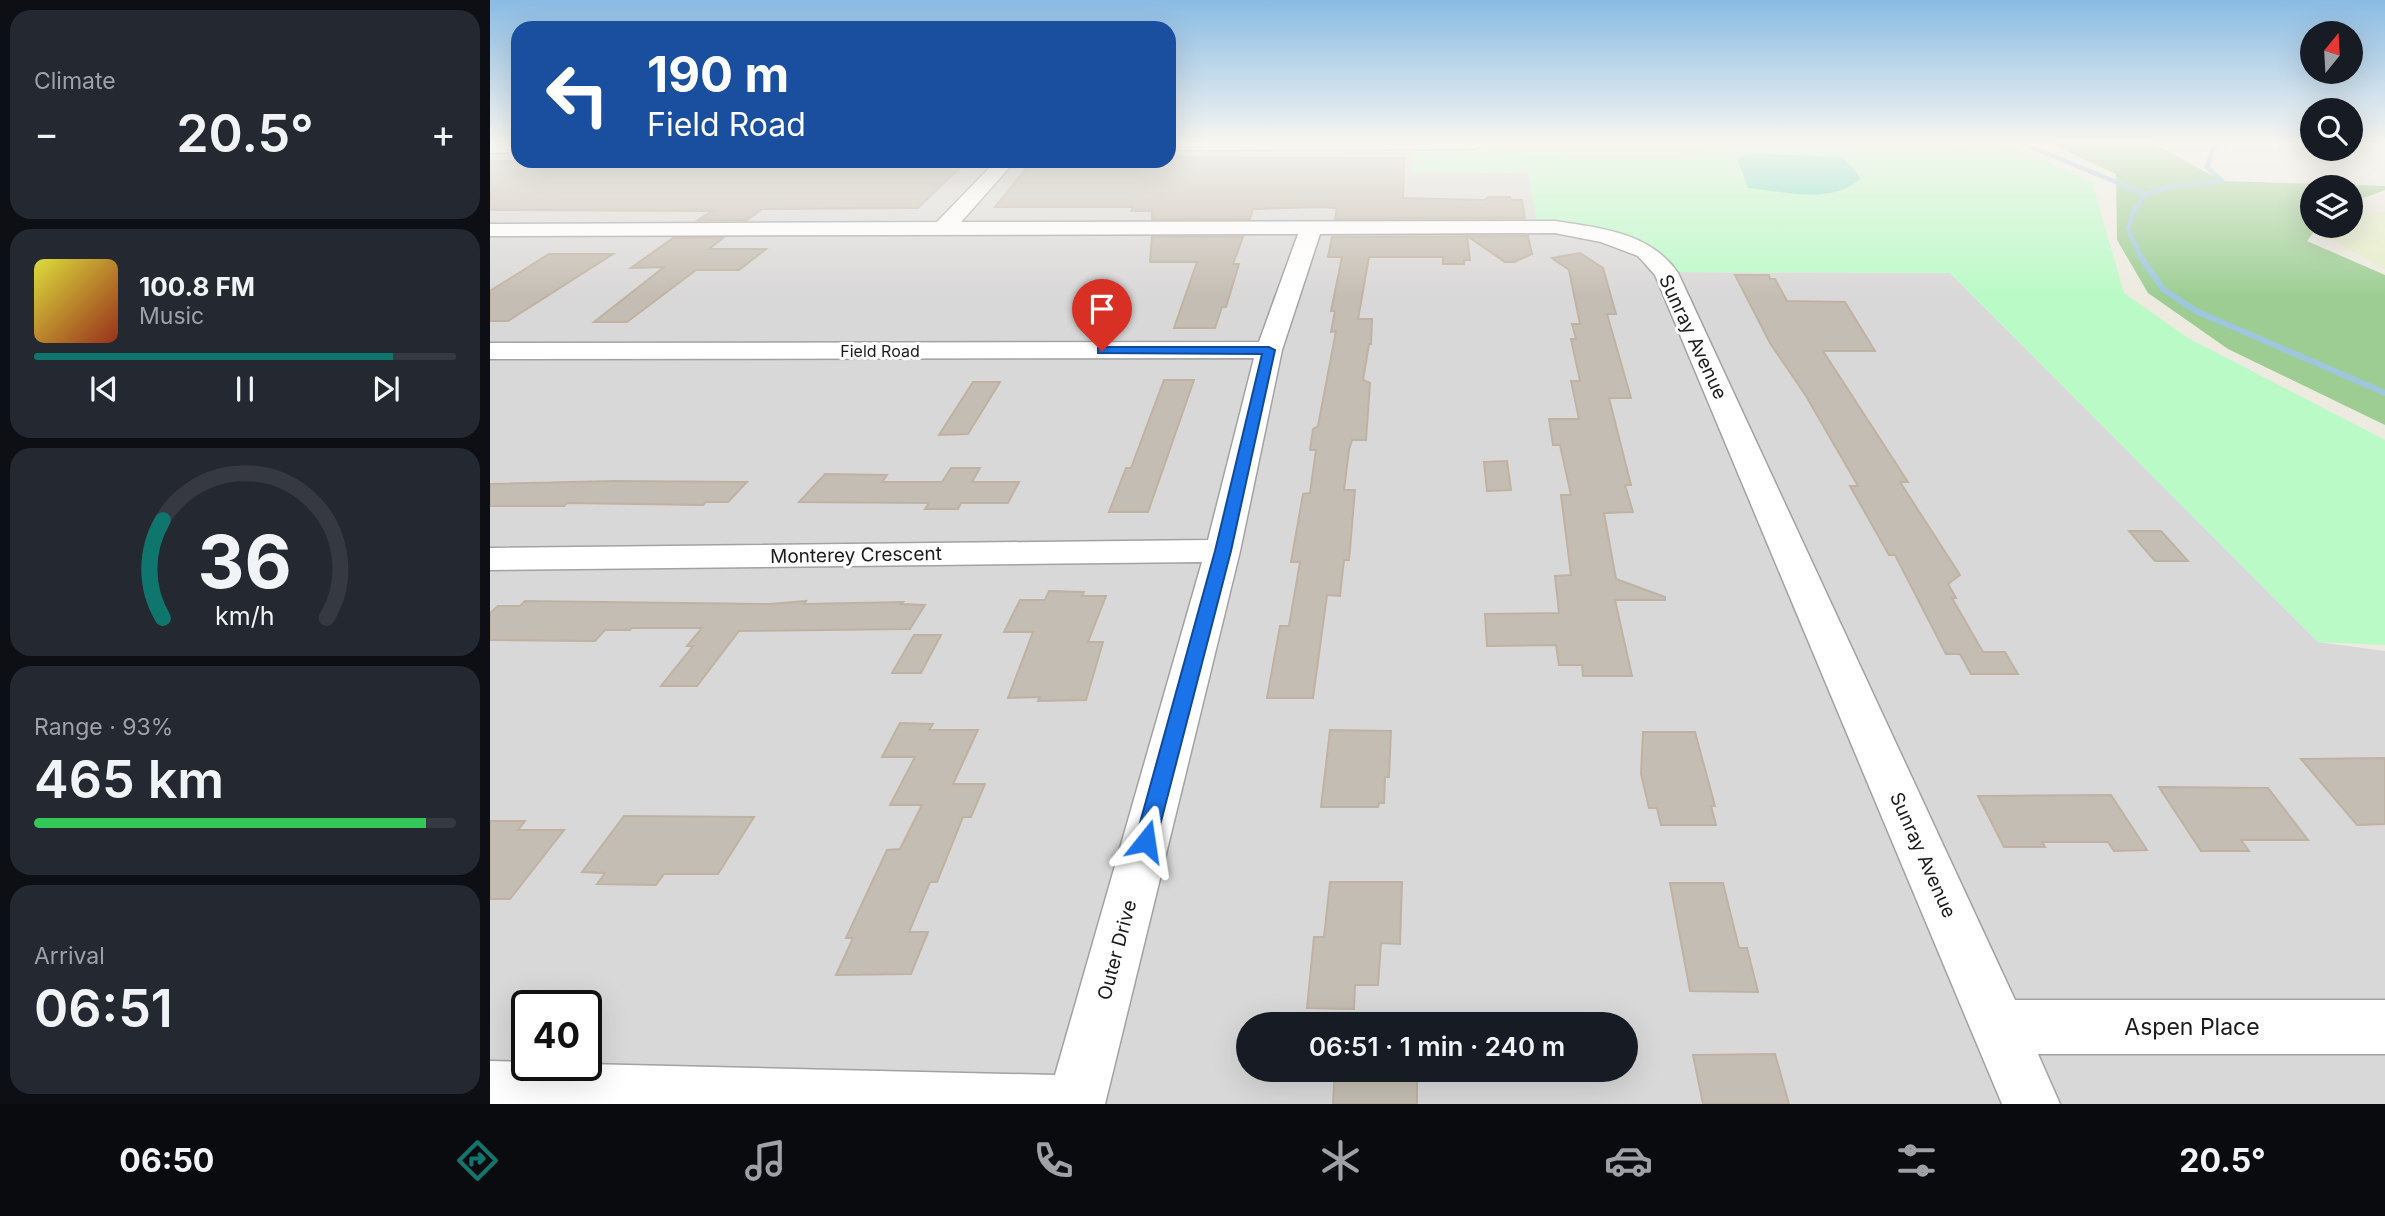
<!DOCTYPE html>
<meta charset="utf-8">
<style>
body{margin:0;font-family:Inter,sans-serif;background:#242831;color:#f1f3f6;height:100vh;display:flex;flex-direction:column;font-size:26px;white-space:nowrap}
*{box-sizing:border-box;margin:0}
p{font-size:23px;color:#9ea1a6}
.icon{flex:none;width:38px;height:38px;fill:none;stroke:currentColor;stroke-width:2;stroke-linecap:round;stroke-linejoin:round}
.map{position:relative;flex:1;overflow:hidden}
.panel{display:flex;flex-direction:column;gap:10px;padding:10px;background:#0d0f14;width:490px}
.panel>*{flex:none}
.guide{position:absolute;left:21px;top:21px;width:665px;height:147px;border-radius:21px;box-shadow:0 7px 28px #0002;background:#1a4fa0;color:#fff;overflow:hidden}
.needle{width:46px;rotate:18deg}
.controls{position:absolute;left:1810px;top:21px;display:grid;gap:14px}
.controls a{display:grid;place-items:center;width:63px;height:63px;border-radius:50%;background:#171b24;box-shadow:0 7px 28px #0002;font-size:35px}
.speed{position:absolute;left:21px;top:990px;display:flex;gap:14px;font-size:35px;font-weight:700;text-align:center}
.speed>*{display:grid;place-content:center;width:91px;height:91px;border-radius:50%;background:#171b24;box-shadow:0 7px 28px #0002;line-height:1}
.speed .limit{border:4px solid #111;border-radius:10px;background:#fff;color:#111}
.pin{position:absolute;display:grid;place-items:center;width:60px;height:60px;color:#fff;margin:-72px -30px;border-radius:50% 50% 50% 0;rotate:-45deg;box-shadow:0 0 7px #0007}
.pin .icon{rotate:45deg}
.me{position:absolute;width:77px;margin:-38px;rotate:15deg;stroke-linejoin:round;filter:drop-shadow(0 0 5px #0008)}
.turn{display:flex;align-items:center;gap:24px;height:147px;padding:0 21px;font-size:32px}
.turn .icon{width:91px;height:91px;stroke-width:2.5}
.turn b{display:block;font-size:49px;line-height:60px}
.big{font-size:52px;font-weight:600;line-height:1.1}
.panel .widget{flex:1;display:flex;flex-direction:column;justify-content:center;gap:10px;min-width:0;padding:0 24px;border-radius:21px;background:#242831}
.panel .dial{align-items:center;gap:0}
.dial svg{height:182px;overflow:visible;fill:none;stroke:#363941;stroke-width:7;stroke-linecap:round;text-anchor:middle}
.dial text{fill:#f1f3f6;stroke:none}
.song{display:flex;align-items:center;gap:21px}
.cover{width:84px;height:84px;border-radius:10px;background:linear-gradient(135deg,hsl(60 70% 55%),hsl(10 70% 35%))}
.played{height:7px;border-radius:4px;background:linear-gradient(90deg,#0f766e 85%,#363941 85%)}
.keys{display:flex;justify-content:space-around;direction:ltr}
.heat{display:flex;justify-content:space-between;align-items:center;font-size:38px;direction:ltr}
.charge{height:10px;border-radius:5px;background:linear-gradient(90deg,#34c759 93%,#363941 0)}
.trip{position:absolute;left:746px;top:1012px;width:402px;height:70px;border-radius:35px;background:#171b24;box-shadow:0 7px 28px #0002;font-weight:600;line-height:70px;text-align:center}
.tab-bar{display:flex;height:112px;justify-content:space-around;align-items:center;background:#090b0e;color:#9ea1a6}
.tab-bar .icon{width:49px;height:49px}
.tab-bar .selected{color:#0f766e}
.tab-bar b{font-size:32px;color:#f1f3f6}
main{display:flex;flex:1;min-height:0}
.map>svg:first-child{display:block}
.residential{fill:#d9d8d8;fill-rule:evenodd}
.farmland{fill:#e6edca}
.forest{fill:#9dcd93}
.park{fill:#bafac7}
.pitch{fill:#7bdfc5}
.parking{fill:#e7e7e7}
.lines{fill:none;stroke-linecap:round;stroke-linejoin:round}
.stream-far1{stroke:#9ec6dc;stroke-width:4.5}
.stream{stroke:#9ec6dc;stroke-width:6}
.building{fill:#c4bdb3;stroke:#bfb2a2;stroke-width:2}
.minor-casing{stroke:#a2a2a2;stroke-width:3}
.minor{fill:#fff;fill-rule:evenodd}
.route{fill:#1a73e8;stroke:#114b97;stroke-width:2}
.labels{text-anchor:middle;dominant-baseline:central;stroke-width:6;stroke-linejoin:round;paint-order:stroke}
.far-street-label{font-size:16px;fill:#1b1b1b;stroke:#fff}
.street-label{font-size:19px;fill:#1b1b1b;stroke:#fff}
.near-street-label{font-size:23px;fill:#1b1b1b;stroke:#fff}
</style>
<main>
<section class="panel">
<div class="widget"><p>Climate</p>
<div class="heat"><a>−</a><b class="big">20.5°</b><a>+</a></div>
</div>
<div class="widget">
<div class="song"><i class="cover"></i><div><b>100.8 FM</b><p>Music</p></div></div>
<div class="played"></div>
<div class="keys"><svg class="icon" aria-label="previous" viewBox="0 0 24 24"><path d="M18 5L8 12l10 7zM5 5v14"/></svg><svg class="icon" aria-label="pause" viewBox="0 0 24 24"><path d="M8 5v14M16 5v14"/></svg><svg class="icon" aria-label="next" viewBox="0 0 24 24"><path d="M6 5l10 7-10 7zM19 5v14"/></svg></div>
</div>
<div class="widget dial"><svg viewBox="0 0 100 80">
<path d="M14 69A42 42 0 1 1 86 69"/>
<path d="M14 69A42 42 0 0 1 14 26" stroke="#0f766e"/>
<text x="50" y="56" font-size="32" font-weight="700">36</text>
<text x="50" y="72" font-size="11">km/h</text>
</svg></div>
<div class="widget"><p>Range · 93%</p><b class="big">465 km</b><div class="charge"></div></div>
<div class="widget"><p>Arrival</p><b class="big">06:51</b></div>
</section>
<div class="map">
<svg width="1895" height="1104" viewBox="0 0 1895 1104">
<rect width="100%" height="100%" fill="#edeae0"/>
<path class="residential" d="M0 142H28V161H679V142H925L922 172 1038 173 1086 228 1186 272 1460 273 1828 642 1895 651V1104H0ZM37 1006H96V1066H37ZM758 1024H1136V1069H758Z"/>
<path class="farmland" d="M1895 212V269L1840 239 1845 226H1860V213Z"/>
<path class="forest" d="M1557 142H1661L1732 181 1895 186V190L1860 203V187H1822V226H1828L1817 241 1895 275V425L1738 349 1658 293 1627 240 1626 174Z"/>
<path class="park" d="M1230 144 1527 149 1602 182 1634 293 1698 338 1895 440V645L1828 642 1460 273 1186 272 1152 248 1047 223 1038 173 922 172 925 152 1186 155Z"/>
<path class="pitch" d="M1266 154 1351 157 1366 171 1370 179C1342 205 1293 191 1258 188L1247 158Z"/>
<path class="parking" d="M997 142H1095L1101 152 998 151Z"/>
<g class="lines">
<path class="stream-far1" d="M1529 142 1655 194 1684 186 1732 181 1717 167 1723 149 1739 142
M1651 257 1638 229 1643 213 1655 194"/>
<path class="stream" d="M1650 256 1673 289 1706 311 1895 393"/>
</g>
<path class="building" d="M683 157 914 158 913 198 994 200 999 197H1020L1021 200H1032L1035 218 845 219 847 208 830 207 763 209 760 219H662V211H641L643 207H505L542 161H680Z
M0 161H477L428 208 272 209 257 220H208L222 211 0 210Z
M977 236 980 260H974V264H953V257H879L868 319H882L881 344H879L873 380 880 383 876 440H862L859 450 854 490H865L859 560H854L850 596 837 595 823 698H777L790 626H799L810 562H801L813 494 820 493 826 450H820L823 429 828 426 846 331 841 332 845 311H841L852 257H838L842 237 1038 236 1042 254 1024 262H1015Z
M662 237H753L743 264H749L736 307H732L725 328H684L707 262H660Z
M183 238H233L219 249H276L249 270H206L137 322H104L174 267 141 268Z
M1090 253 1113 268 1126 314H1117L1141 398H1119L1141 485H1135L1143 512 1114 513 1126 579 1175 597V600H1125L1142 676H1093L1092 665H1069L1066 645 997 646 995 614 1069 613 1065 576 1081 575 1071 495H1081L1070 445H1063L1059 419H1089L1081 381H1090L1081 339H1086L1082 324H1090L1079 270 1062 258Z
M59 254H123L18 321H0V291Z
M1245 275H1279L1280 279H1285L1297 301 1355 302 1385 351H1333L1418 482H1410L1470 575 1458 584 1466 598H1462L1493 652H1515L1528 674H1481L1470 654H1456L1405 555H1399L1360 486H1368L1316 396 1280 343Z
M674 380H704L658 512H619L636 468H641Z
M483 382H510L478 434 449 435Z
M1017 461 1021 490 997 491 994 462Z
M461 468H490L482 482H529L518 503H471L468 509H435L439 503 309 502 335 474 397 475 392 482H452Z
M124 481 257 482 238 502H216L213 505 77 503 74 506H0V484Z
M1639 531H1671L1698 561H1665Z
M559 591 594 592 592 596H616L598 642H613L596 700 548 701 550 697 518 698 543 632H514L530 600H555Z
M35 601 280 604 316 601 314 604 413 602 411 604 435 605 420 629 249 631 207 686H171L203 646H197L212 628H142L140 630H115L105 641 0 640V613L8 606H30Z
M424 635H451L431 673H402Z
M410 723 443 724 439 730H488L463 784H495L481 817H473L447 882H440L419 932H438L421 974 346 975 363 938H356L397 850 410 849 432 805H400L425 757H392Z
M840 730 901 731 899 777H895L894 803H889L888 807H831Z
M1153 732H1205L1225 806H1221L1226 825H1171L1167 808H1159L1151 774Z
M1895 758V824L1867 825 1811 759Z
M1669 787 1778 788 1818 840H1751L1759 851H1711Z
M1621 795 1657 850 1624 851 1618 842H1552L1555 847H1514L1488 796Z
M134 816 264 817 228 874H174L166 885 107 884 115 873 92 872Z
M0 821H35L28 830H74L20 899H0Z
M840 882H912L910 944 891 943 888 985H865L864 1009 817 1008 824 937H834Z
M1180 883H1233L1249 948H1257L1268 992 1200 991Z
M1285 1054 1299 1104H1213L1203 1055Z
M845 1069H903V1080H927V1104H843Z"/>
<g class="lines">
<defs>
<path id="minor" d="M28 142V152L0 153V143Z
M679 142H993L994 144 985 149 679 150Z
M506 161H525L471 222 1065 221C1110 228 1160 232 1188 273L1525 1000H1895V1054H1548L1570 1104H1512L1165 275 1148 256 1111 242 1065 233 830 234 792 350 750 551 615 1104H0V1061L37 1062V1066H96V1064L565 1075 712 562 0 570V548L718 540 764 358 0 359V343L769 342 808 234 0 236V224L447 222Z"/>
</defs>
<use href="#minor" class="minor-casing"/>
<use href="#minor" class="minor"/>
</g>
<linearGradient id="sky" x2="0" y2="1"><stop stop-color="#8abbe3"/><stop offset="0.48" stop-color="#f7f6f1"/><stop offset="1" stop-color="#f7f6f1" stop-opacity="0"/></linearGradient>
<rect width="1895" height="297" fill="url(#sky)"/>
<path class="route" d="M612 347H779L785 350 741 551 666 841 663 847 656 850 648 847 645 841 725 551 772 354 608 353V348Z"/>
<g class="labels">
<g class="far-street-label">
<text x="390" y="351">Field Road</text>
</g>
<g class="street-label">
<text transform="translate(1203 337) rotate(65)">Sunray Avenue</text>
<text transform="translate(366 555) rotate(-1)">Monterey Crescent</text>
<text transform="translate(1433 855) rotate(66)">Sunray Avenue</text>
<text transform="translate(627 950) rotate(-75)">Outer Drive</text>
</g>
<g class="near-street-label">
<text x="1702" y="1027">Aspen Place</text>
</g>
</g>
</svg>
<div class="controls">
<a><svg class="needle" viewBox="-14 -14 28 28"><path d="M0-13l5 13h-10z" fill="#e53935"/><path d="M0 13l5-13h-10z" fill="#9ea1a6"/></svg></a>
<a><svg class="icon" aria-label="search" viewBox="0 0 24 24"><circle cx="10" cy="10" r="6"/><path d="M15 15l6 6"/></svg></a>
<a><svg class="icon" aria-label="layers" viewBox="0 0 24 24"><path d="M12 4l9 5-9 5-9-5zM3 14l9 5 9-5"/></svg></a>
</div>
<div class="speed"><div class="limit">40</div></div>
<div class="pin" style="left:612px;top:351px;background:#d93025"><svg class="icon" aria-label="arrive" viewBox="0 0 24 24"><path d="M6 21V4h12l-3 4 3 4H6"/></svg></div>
<svg class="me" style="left:656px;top:841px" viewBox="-20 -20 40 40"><path d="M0-17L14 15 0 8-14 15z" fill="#1a73e8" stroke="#fff" stroke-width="4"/></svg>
<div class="trip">06:51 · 1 min · 240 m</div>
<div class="guide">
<div class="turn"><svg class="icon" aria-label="left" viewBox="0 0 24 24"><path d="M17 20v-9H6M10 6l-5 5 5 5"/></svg><div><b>190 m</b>Field Road</div></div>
</div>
</div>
</main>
<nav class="tab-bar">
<b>06:50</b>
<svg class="icon selected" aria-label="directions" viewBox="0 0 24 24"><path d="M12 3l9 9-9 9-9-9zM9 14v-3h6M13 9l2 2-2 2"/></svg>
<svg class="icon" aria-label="music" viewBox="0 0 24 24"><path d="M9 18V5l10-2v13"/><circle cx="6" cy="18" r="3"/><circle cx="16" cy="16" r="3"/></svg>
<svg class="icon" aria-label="phone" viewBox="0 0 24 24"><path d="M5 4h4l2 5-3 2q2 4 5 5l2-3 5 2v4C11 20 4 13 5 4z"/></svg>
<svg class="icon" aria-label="climate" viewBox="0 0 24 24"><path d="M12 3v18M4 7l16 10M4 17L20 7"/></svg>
<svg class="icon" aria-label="car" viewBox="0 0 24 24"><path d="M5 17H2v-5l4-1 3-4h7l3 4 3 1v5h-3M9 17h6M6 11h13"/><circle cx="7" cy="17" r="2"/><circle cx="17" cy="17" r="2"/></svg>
<svg class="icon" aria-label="filters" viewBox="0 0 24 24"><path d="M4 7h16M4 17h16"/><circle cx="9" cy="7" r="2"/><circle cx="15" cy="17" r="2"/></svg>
<b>20.5°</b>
</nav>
